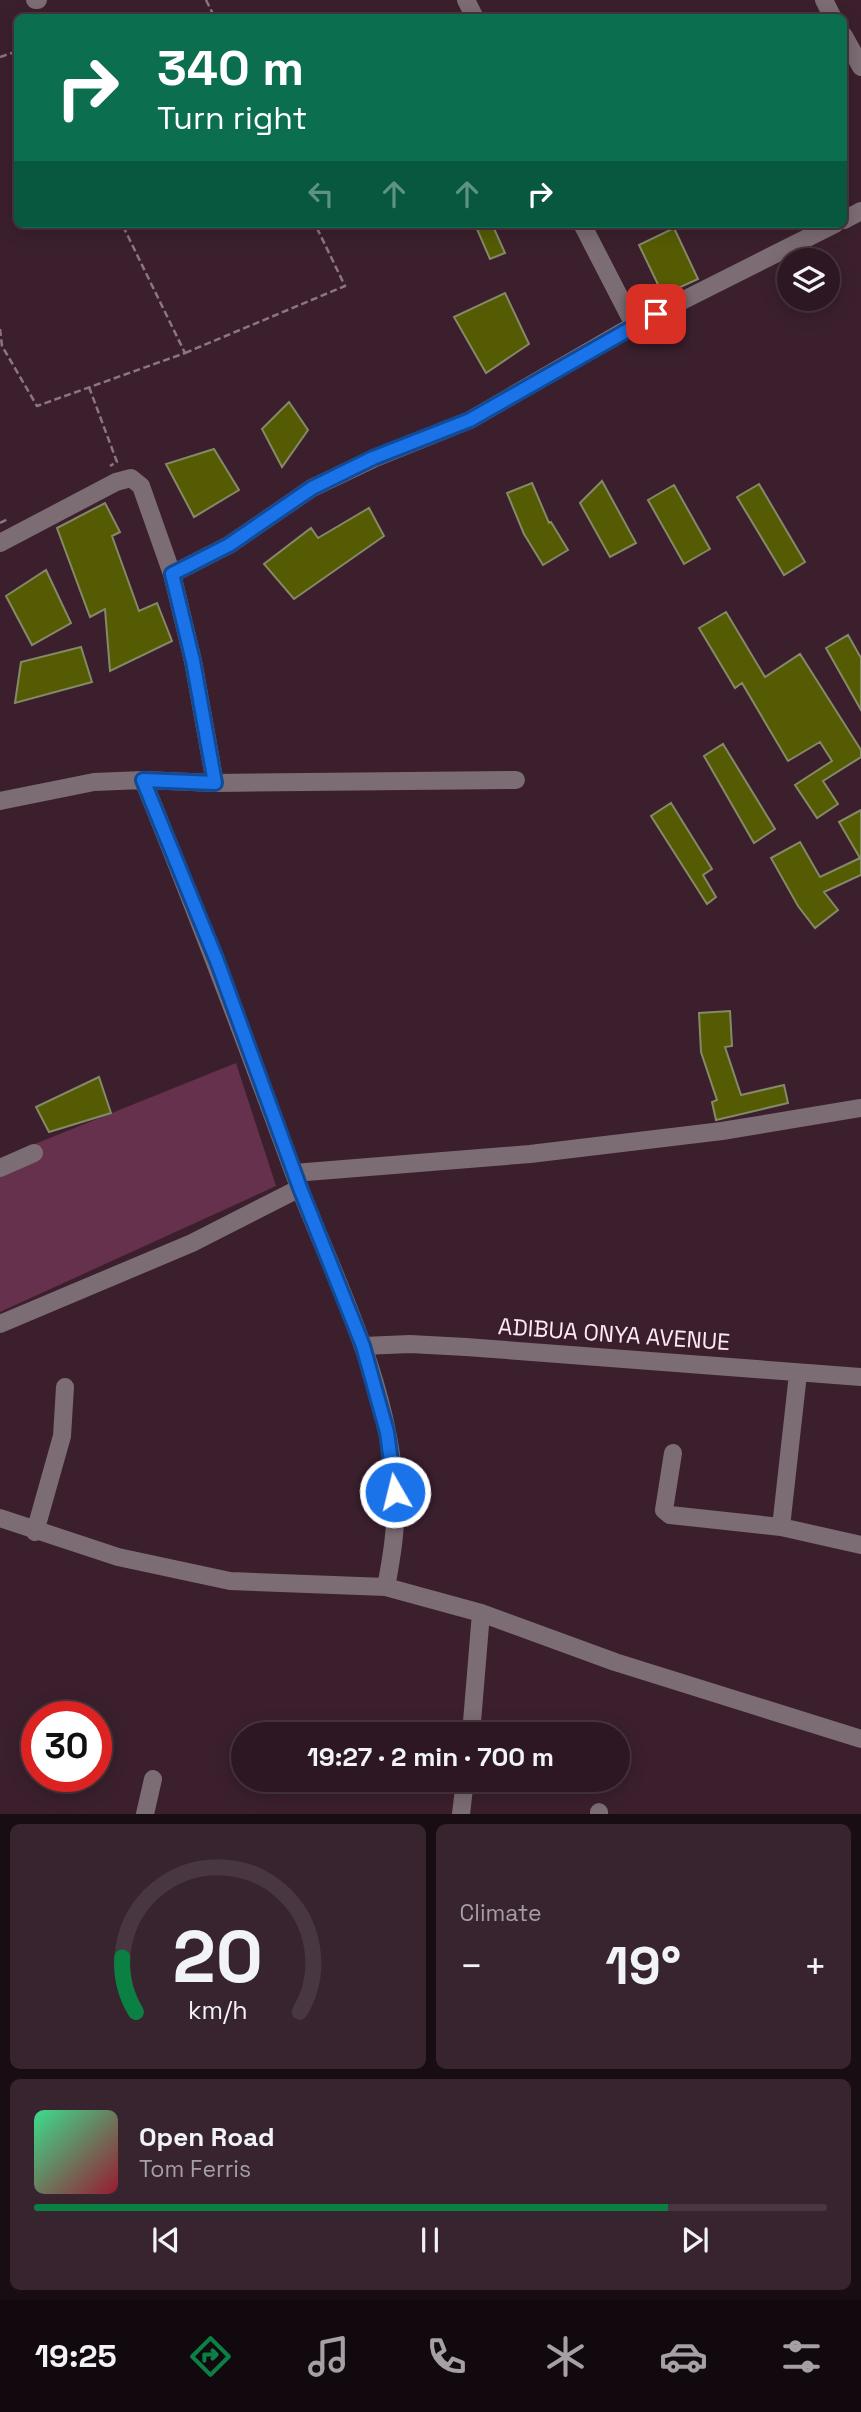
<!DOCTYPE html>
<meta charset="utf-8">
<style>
body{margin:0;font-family:"Space Grotesk",sans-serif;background:#38242f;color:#f1f3f6;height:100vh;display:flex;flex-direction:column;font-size:26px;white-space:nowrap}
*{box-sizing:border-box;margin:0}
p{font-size:23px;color:#a69fa5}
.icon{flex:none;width:38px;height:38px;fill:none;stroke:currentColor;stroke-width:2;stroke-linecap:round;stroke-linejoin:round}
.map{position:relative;height:1814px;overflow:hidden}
.panel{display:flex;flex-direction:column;gap:10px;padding:10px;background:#180d13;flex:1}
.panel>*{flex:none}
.banner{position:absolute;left:14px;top:14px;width:833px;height:214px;border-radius:10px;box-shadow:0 4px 18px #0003,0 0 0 2px #483640;background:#0b6e4f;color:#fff;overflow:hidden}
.buttons{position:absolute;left:777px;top:248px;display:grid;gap:14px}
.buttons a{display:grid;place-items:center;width:63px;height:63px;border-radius:50%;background:#2c1722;box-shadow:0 4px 18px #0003,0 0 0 2px #483640;font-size:35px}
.speed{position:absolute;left:21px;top:1701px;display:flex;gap:14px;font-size:35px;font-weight:700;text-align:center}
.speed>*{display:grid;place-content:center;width:91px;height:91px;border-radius:50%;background:#2c1722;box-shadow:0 4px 18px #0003,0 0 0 2px #483640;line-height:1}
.speed .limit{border:10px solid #d22;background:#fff;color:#111}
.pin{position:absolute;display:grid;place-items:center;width:60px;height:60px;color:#fff;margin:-30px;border-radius:14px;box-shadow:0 4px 10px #0006}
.me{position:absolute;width:77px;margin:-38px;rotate:352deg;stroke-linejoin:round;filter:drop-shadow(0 0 5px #0008)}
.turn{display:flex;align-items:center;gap:24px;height:147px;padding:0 28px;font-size:32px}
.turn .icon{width:91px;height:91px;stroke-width:2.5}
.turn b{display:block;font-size:49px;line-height:60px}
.lanes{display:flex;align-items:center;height:66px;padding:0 28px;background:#0003;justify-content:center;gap:35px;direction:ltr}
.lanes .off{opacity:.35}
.big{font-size:52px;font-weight:700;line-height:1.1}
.panel .card{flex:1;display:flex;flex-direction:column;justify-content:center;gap:10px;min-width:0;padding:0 24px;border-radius:10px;background:#38242f}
.panel .dial{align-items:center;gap:0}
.dial svg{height:182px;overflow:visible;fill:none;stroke:#483640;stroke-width:7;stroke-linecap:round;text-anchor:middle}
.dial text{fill:#f1f3f6;stroke:none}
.song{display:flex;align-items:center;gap:21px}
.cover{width:84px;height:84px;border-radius:10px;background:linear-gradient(135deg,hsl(150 70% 55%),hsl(350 70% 35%))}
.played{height:7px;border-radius:4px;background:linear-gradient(90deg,#0b8043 80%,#483640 80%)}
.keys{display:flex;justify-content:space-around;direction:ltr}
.heat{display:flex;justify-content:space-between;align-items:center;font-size:38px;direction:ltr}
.panel .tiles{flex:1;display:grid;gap:10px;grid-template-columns:1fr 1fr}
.card:last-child{grid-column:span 2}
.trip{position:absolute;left:231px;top:1722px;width:399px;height:70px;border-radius:35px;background:#2c1722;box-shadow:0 4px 18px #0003,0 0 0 2px #483640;font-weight:700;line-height:70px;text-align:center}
.menu{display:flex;height:112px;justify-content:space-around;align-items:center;background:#12090e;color:#a69fa5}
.menu .icon{width:49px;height:49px}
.menu .selected{color:#0b8043}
.menu b{font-size:32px;color:#f1f3f6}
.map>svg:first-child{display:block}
.green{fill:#66314c}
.building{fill:#555b03;stroke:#848968;stroke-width:2}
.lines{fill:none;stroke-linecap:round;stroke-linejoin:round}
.path{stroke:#8d7480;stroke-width:2.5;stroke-dasharray:7 3.5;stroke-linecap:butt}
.minor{stroke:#7c6c73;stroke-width:18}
.route-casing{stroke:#114b97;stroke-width:18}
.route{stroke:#1a73e8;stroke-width:12}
.labels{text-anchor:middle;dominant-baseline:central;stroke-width:5;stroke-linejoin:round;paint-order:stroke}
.street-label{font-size:23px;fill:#fde9f2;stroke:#3b1f2d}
</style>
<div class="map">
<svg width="861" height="1814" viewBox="0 0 861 1814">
<rect width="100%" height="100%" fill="#3b1f2d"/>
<path class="green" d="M236 1063 276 1186 0 1312V1158Z"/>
<path class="building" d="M488 224H492L505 253 490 259 477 229Z
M674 228 698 279 663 295 639 245Z
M505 293 529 344 486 373 454 317Z
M289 402 308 430 282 467 262 429Z
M214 449 239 490 194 517 166 464Z
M602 481 636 543 610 557 580 503Z
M532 483 549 523 551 522 568 550 543 565 524 534 507 493Z
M759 484 805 562 784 575 737 497Z
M674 485 710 549 684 564 648 500Z
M105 503 120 532 112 536 139 611 157 603 172 641 110 671 105 609 90 617 57 528Z
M369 508 384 536 294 599 264 564 311 528 318 538Z
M46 570 71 623 32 645 6 596Z
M726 612 765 677 800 654 861 750V757L823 781 838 804 817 818 795 785 832 761 820 742 788 761 742 683 735 688 699 628Z
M848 635 861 658V710L826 648Z
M81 647 92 682 15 703 21 662Z
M723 744 775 829 754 843 704 756Z
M671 803 712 869 703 875 716 897 707 904 651 816Z
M861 810V875L824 892 838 910 815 928 798 906 771 858 800 842 820 877 860 858 839 822Z
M730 1011 732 1046 725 1047 741 1095 784 1085 788 1103 716 1120 712 1102 717 1100 701 1052 699 1013Z
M99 1077 111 1113 49 1132 36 1107Z"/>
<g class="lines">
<path class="path" d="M206 0 215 18
M0 57 18 51
M0 329 2 346 37 406 185 353 122 224
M185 353 345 286 315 224
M89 387 117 462 110 466
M0 523 8 519"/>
<path class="minor" d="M35 0H38
M466 0 475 18
M824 0 833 18
M844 36 861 67
M844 220 861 211
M582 224 634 325
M0 543 116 482 131 478 141 486 172 574 193 661 215 783
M172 574 229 545 312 488 373 459 470 420 634 325 835 224
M143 780C196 910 245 1040 293 1171 332 1275 389 1379 395 1493 397 1525 392 1556 386 1587
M0 801 94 782 143 780 215 783 516 780
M0 1168 34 1153
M294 1173 530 1154 722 1131 861 1108
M0 1324 192 1243 300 1188
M363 1346 410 1344 466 1347 861 1377
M673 1453 664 1510 670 1515 781 1527 861 1545
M0 1518 118 1557 230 1581 386 1587 481 1613 615 1662 861 1739
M781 1527 798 1374
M35 1532 62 1436 65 1387
M471 1734 481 1613
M145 1814 153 1779
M461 1814 465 1780
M599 1814V1812"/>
</g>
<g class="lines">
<defs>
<path id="route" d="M395 1492 387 1432 363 1346 300 1188 217 961 143 780 215 783 193 661 172 574 229 545 312 488 373 458 470 420 656 314"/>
</defs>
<use href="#route" class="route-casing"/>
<use href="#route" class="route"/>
</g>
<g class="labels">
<g class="street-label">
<text transform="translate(614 1334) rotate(4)">ADIBUA ONYA AVENUE</text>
</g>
</g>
</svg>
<div class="buttons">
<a><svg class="icon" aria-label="layers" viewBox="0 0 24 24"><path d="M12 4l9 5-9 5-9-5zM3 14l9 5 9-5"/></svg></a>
</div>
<div class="speed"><div class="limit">30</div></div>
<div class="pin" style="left:656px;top:314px;background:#d93025"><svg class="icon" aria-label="arrive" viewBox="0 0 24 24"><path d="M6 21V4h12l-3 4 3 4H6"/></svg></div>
<svg class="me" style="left:395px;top:1492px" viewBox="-20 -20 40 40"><circle r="17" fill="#1a73e8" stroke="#fff" stroke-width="3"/><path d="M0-11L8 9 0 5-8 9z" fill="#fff"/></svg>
<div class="trip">19:27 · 2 min · 700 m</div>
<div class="banner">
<div class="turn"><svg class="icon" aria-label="right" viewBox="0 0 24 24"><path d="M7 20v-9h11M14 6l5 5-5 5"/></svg><div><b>340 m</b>Turn right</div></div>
<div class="lanes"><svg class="icon off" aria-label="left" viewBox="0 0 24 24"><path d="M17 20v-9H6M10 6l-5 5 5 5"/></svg><svg class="icon off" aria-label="ahead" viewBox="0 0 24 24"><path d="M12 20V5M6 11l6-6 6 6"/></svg><svg class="icon off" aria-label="ahead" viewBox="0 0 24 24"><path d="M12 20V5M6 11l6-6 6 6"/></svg><svg class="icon" aria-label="right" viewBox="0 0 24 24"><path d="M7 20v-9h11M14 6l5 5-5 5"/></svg></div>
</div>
</div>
<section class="panel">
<div class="tiles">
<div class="card dial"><svg viewBox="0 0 100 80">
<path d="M14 69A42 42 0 1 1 86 69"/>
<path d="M14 69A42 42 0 0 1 8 45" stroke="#0b8043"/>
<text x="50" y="56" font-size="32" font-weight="700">20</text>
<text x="50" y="72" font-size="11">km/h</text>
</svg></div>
<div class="card"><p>Climate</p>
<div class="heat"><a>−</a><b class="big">19°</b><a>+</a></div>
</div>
<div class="card">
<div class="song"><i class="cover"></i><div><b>Open Road</b><p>Tom Ferris</p></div></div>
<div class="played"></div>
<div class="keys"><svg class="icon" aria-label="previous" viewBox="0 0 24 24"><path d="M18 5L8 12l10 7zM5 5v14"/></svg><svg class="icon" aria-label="pause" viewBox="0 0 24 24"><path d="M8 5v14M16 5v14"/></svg><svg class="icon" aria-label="next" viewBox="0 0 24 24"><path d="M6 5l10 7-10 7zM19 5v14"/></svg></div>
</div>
</div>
</section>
<nav class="menu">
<b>19:25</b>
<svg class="icon selected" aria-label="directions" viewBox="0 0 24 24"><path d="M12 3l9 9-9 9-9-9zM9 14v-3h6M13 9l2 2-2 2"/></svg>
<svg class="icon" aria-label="music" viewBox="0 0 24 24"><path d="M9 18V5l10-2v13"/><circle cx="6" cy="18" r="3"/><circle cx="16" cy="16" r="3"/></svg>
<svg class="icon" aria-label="phone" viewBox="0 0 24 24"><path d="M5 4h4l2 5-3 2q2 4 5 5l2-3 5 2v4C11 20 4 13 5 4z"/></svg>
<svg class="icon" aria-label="climate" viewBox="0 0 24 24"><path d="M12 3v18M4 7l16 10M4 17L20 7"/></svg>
<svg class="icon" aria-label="car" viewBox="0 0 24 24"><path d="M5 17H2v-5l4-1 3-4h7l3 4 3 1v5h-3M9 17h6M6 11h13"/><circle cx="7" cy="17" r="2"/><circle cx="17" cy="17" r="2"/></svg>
<svg class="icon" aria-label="filters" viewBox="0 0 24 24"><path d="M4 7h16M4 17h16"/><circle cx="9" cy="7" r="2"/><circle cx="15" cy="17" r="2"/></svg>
</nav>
